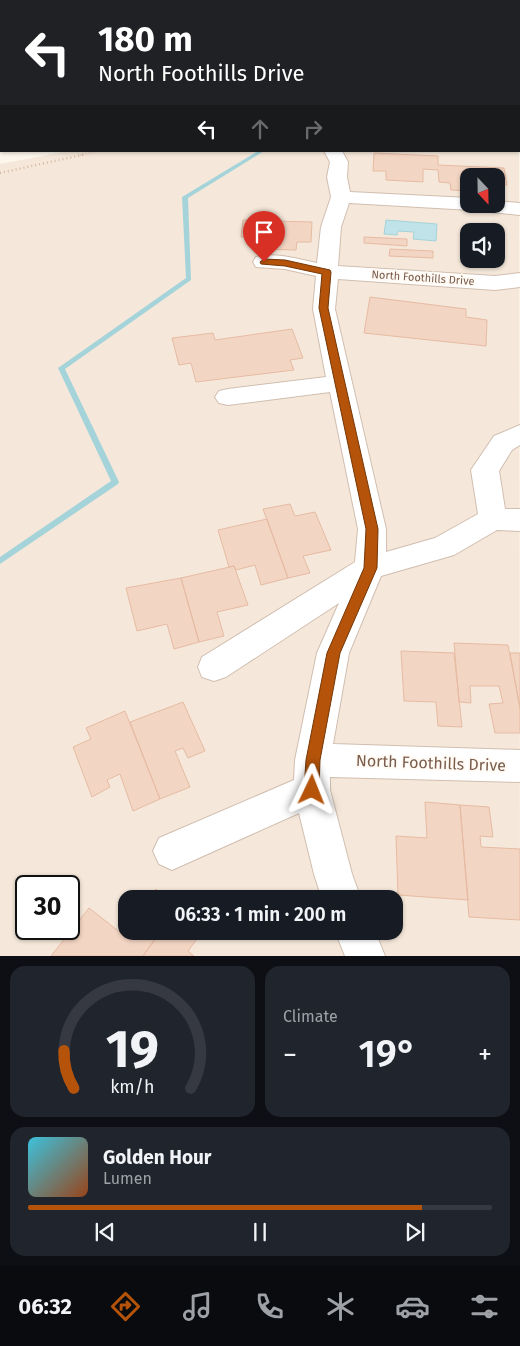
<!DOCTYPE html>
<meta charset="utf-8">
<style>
body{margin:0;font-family:"Fira Sans",sans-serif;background:#20242c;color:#f1f3f6;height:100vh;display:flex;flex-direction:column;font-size:19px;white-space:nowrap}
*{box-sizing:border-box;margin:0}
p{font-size:16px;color:#9ea1a6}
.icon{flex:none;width:28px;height:28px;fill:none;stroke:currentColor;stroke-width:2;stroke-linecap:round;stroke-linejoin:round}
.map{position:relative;height:956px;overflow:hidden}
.sheet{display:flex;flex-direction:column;gap:10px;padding:10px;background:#0d0f14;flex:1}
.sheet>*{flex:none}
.top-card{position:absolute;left:0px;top:0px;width:520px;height:152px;box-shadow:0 1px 4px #0004;background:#202124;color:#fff;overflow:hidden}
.needle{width:32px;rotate:158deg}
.fabs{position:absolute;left:460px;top:168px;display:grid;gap:10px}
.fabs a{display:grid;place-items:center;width:45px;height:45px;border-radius:10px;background:#171b24;box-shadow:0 1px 4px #0004;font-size:25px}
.speed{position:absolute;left:15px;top:875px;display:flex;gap:10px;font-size:25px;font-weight:700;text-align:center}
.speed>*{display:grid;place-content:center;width:65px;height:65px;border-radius:50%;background:#171b24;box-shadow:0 1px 4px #0004;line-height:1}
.speed .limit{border:2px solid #111;border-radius:8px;background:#fff;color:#111}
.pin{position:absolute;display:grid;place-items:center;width:42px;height:42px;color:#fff;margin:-51px -21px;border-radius:50% 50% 50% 0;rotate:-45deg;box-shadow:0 0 5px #0007}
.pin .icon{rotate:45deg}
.me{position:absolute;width:55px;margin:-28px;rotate:2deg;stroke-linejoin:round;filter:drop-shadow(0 0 4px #0008)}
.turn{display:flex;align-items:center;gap:18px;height:105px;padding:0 15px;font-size:22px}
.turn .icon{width:65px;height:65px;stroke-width:2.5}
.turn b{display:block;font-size:35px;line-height:42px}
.lanes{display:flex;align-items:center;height:48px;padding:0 15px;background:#0003;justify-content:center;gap:25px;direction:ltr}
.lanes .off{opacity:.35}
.big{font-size:38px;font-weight:600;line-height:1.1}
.sheet .widget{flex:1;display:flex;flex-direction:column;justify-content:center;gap:8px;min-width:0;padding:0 18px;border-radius:15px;background:#20242c}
.sheet .dial{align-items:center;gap:0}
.dial svg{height:130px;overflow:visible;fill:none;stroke:#363941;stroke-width:7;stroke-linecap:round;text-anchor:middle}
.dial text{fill:#f1f3f6;stroke:none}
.song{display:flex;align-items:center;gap:15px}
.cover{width:60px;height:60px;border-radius:8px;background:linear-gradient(135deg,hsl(190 70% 55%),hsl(20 70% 35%))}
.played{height:5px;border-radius:2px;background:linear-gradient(90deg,#b45309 85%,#363941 85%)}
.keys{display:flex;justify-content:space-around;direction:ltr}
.heat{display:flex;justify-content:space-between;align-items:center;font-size:28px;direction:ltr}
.sheet .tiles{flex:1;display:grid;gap:10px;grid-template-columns:1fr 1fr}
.widget:last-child{grid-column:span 2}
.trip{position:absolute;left:118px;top:890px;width:285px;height:50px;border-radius:15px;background:#171b24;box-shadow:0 1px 4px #0004;font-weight:600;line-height:50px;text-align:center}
.tab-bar{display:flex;height:80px;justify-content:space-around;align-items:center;background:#090b0e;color:#9ea1a6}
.tab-bar .icon{width:35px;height:35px}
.tab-bar .current{color:#b45309}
.tab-bar b{font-size:22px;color:#f1f3f6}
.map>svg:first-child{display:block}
.residential{fill:#f5e8da;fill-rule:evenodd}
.water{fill:#bfe3e8;stroke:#a5d3da}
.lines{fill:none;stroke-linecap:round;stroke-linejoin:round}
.stream{fill:#a5d3da;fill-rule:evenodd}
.building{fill:#f3d5c3;stroke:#e6bba3}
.minor-casing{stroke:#d1beb0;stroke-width:2}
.major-casing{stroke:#dad1cd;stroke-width:2}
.path-far1{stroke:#d9b8a5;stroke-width:2;stroke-dasharray:0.5 2.5;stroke-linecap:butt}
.path{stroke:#d9b8a5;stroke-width:2.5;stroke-dasharray:1 3;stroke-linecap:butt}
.minor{fill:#fff;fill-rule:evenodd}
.major{fill:#fbd9a5;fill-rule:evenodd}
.route{fill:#b45309;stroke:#753606}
.labels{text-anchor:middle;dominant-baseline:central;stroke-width:4;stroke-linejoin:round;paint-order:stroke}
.far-street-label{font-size:11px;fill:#7a5c4d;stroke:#fffaf3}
.near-street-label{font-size:16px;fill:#7a5c4d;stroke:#fffaf3}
</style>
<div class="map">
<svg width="520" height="956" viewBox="0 0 520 956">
<rect width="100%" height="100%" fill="#fdf6ec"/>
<path class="residential" d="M519 68 520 956H0V164L68 151H519ZM469 176H496V204H469ZM469 231H496V259H469ZM26 886H69V929H26ZM126 899H394V931H126Z"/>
<path class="water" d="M386 220 437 224 436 241 413 239 414 232 398 231 397 235 384 234Z"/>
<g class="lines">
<path class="stream" d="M258 151H264L188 198 191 280 65 369 119 482 118 484 0 564V557L111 481 58 368 186 278 182 197Z"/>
</g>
<path class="building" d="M34 0H125V1H34Z
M374 153 438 156V165L504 168 507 185H496V176H469V191L451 190 450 183 439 182 438 170 423 169V182L386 180V171H373Z
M243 220 312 222 311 242H297L296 250 254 249 255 238 241 237Z
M364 237 407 239V246L364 243Z
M390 249 433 251V258L389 256Z
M370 297 466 309V317L487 320 486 346 364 333Z
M292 329 303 358 290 360 294 370 196 382 191 363 179 365 172 338 213 333 215 340Z
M290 504 295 516 315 512 331 550 303 556 310 573 288 578 263 509Z
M267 519 288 578 261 585 255 565 236 570 234 566 229 567 218 530Z
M234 566 248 605 217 612 224 636 199 642 181 578Z
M181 578 199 642 174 649 167 624 137 631 126 588Z
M454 643 508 645 520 708V733H495L489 704 503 703 499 686H470L471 703 459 702Z
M401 651 454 653 462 727 438 726 436 702 404 701Z
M510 653H520V708Z
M183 702 205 751 188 758 183 748 175 751 190 787 160 799 130 722Z
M125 711 160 799 133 811 120 774 107 780 110 787 92 797 73 747 91 739 86 728Z
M425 802 460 805 468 900 398 895 396 836 427 838Z
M460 805 489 807 493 837 480 836 481 847 520 849V920L469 917Z
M156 889 169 899H148Z
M89 908 130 940 137 931H161L143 956H51Z
M161 931H203L188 951 194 956H143Z"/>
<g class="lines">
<defs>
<path id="minor" d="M0 133H1V143H0Z
M324 151H342L348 162 347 177 350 192 469 198V204H496V201L520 203V215L471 210 349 203 341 227 338 266 495 276 520 273V287L495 290 338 279 335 309 386 529V552L435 538 478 514 471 470 494 436 520 425V445L512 450 499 471 505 509H520V531L497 530 454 555 381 576 349 653 333 744 520 750V782L330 777V790L352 874 361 899H322L314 874 299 813 172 870 159 864 153 851 159 838 294 780 295 760 317 653 339 603 226 677 214 681 202 677 198 667 202 657 355 562 358 529 330 392 228 405 219 403 215 397 219 391 228 389 326 377 313 309 316 276 285 269 256 267 253 262 256 257C276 252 297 259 317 263L321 227 331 197 327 177 330 162Z
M335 931H375L385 956H345Z"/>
<path id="major" d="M0 42H1V52H0Z
M519 46H520V56H519Z"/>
</defs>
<use href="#minor" class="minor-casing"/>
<use href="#major" class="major-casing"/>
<path class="path-far1" d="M80 155 100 151"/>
<path class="path" d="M0 173 86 154"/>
<use href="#minor" class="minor"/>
<use href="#major" class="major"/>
</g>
<path class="route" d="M264 259 285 260 330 270 331 272 328 308 378 529 377 568 340 653 320 760 319 790 317 795 312 797 307 795 304 790 306 760 327 653 364 568 366 529 319 308 322 274 285 266 261 264 260 262Z"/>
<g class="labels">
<g class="far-street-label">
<text transform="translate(423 278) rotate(4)">North Foothills Drive</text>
</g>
<g class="near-street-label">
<text transform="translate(431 763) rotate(2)">North Foothills Drive</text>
</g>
</g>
</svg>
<div class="fabs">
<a><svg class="needle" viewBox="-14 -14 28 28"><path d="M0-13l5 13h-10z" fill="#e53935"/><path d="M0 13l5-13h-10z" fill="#9ea1a6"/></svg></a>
<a><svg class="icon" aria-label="sound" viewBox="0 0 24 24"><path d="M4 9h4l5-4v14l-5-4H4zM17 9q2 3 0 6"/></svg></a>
</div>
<div class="speed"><div class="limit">30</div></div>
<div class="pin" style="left:264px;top:262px;background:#d93025"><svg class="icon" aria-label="arrive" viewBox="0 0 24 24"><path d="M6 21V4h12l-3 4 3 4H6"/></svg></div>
<svg class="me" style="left:312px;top:790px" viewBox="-20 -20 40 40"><path d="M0-17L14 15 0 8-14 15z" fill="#b45309" stroke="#fff" stroke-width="4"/></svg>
<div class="trip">06:33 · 1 min · 200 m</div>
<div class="top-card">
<div class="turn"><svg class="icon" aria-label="left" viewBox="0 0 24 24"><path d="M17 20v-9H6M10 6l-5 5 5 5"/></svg><div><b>180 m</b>North Foothills Drive</div></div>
<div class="lanes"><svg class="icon" aria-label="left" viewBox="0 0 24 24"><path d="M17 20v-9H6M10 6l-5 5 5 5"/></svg><svg class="icon off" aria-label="ahead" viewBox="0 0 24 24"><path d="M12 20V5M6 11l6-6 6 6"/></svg><svg class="icon off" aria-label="right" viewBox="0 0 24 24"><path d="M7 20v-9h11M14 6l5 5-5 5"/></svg></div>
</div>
</div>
<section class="sheet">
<div class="tiles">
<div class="widget dial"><svg viewBox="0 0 100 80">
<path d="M14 69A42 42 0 1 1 86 69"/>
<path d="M14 69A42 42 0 0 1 8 46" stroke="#b45309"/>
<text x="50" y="56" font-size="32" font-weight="700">19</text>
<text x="50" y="72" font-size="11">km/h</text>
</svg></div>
<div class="widget"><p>Climate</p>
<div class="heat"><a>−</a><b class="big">19°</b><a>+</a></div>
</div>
<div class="widget">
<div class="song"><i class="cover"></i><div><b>Golden Hour</b><p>Lumen</p></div></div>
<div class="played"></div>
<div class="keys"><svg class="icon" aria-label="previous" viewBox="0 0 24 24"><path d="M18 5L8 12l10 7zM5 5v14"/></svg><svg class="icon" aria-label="pause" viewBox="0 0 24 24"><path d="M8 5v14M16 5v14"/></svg><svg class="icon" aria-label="next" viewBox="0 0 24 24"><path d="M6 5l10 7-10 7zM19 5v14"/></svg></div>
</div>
</div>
</section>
<nav class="tab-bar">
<b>06:32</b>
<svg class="icon current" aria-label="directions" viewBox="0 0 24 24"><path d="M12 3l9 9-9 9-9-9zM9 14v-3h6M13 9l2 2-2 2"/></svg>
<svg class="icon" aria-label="music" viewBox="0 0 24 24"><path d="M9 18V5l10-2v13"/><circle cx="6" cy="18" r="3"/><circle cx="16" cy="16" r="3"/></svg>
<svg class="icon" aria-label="phone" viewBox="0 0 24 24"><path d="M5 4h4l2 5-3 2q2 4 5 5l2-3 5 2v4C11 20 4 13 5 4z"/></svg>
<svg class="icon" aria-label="climate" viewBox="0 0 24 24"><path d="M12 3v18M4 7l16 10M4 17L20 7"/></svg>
<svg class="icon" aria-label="car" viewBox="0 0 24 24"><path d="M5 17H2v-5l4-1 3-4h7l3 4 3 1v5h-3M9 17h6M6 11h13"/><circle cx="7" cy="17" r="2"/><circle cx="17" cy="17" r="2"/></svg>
<svg class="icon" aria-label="filters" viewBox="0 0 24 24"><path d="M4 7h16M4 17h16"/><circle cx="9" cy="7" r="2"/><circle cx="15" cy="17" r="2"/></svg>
</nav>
